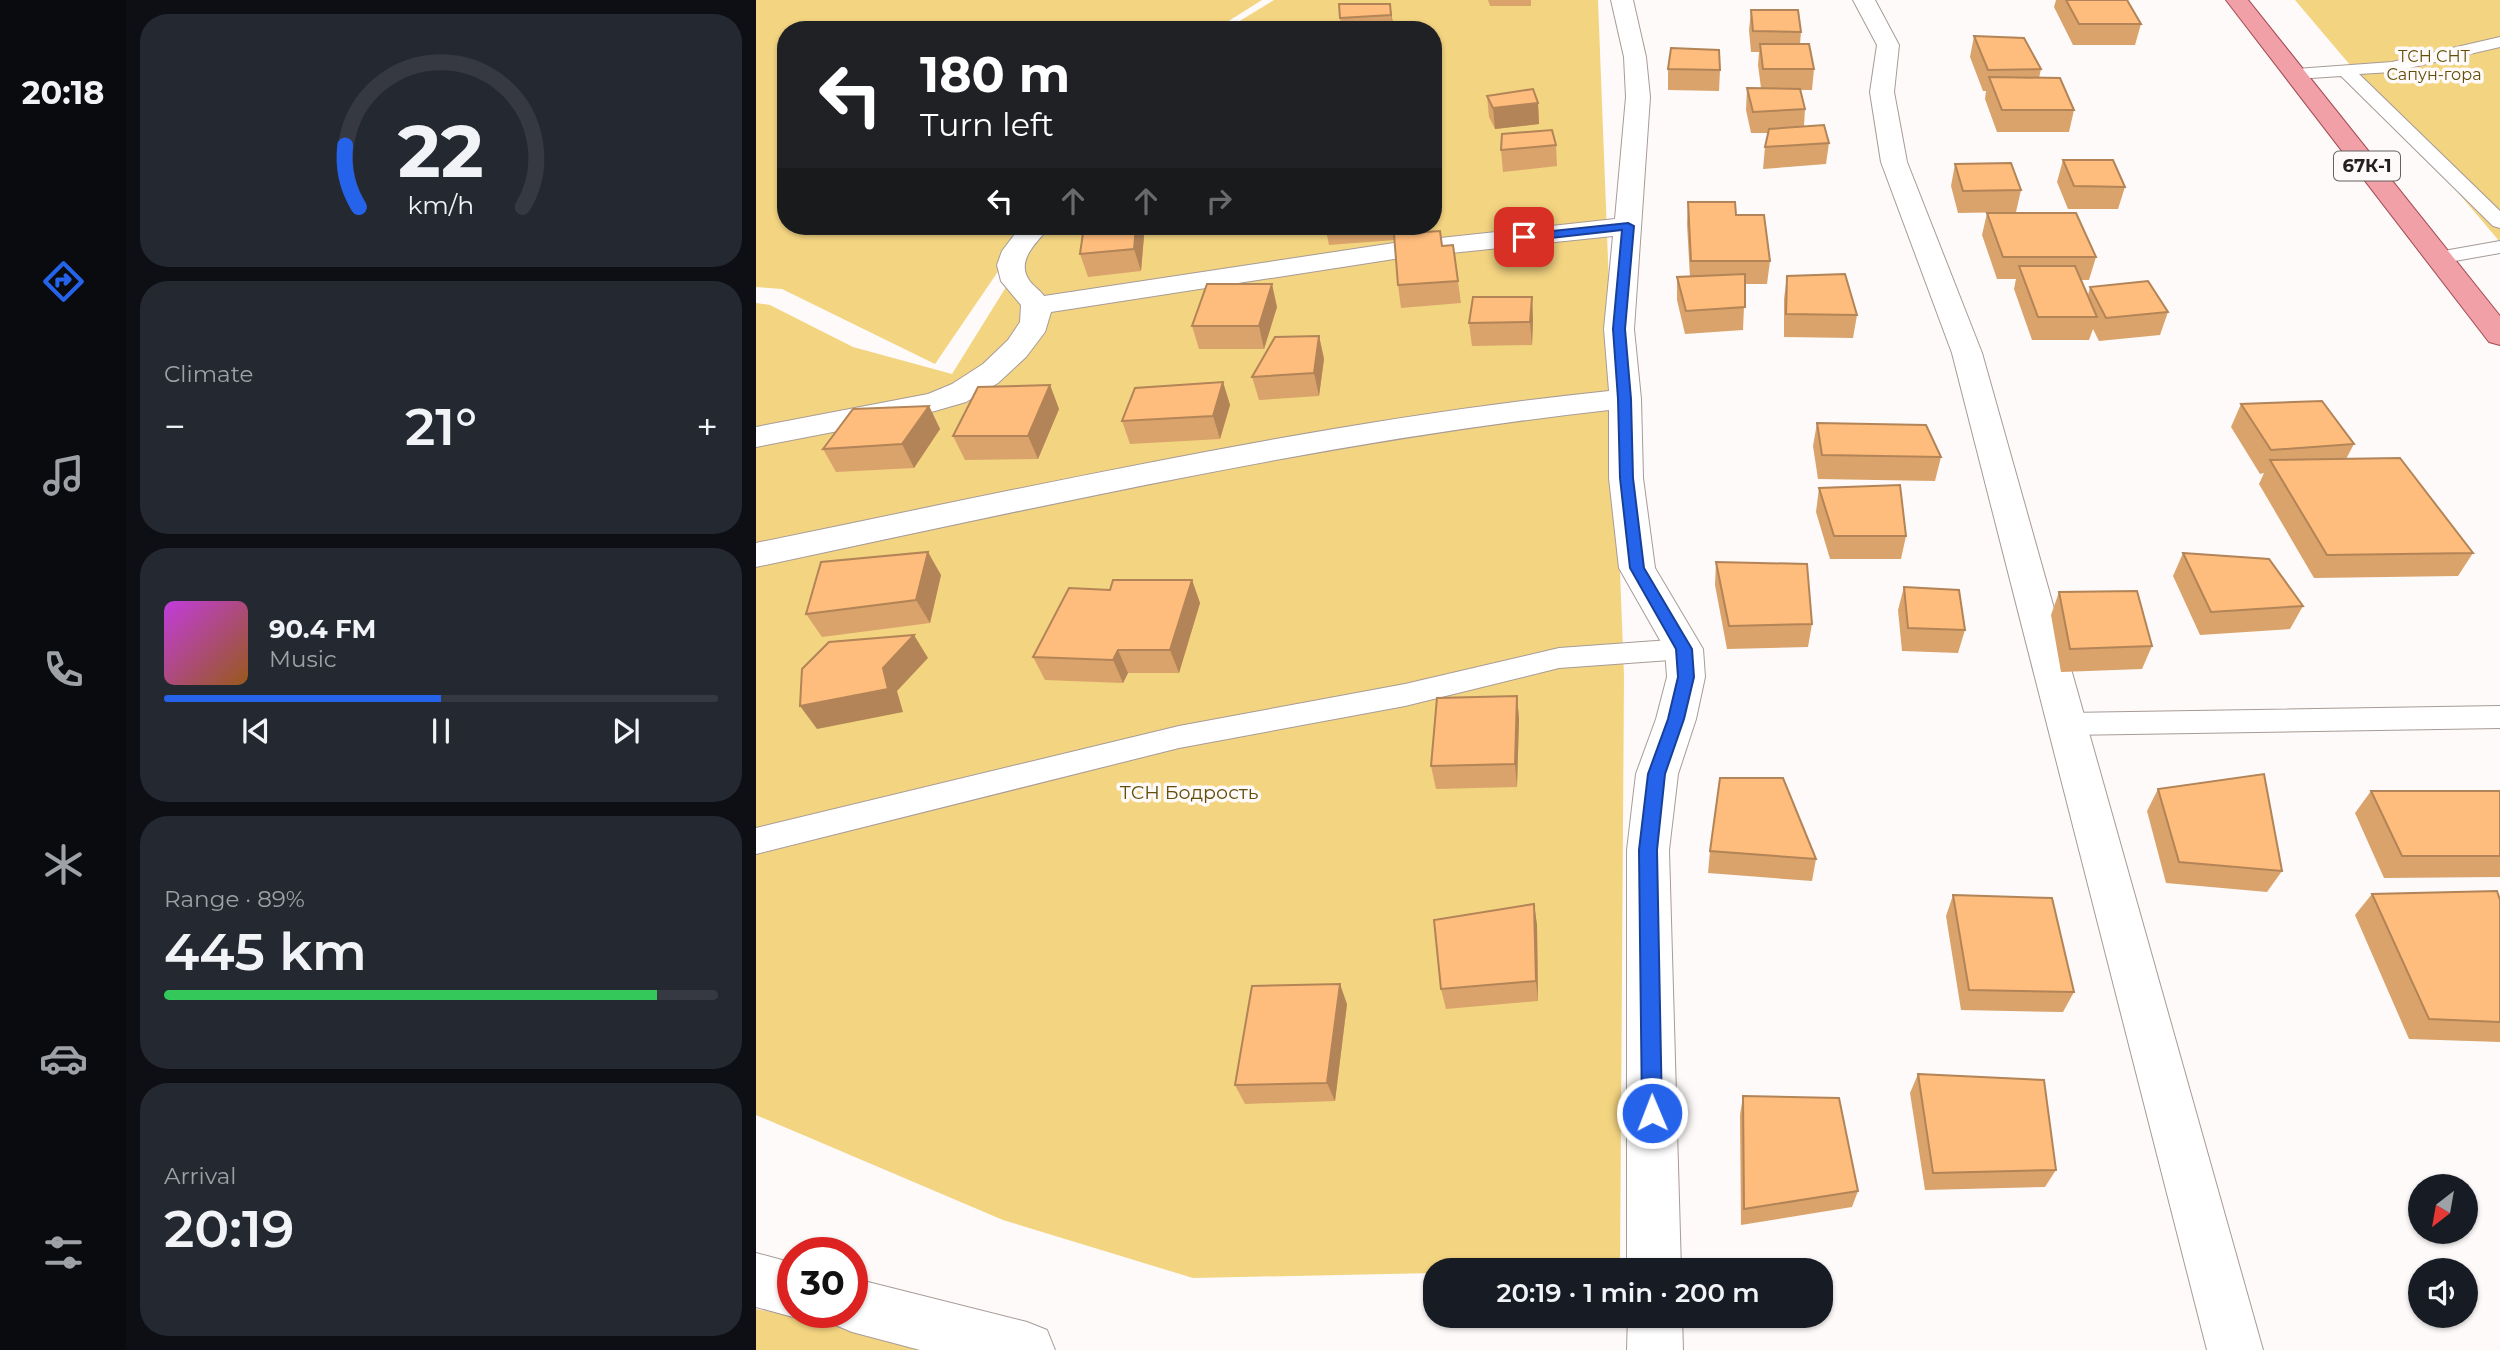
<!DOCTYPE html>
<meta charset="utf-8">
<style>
body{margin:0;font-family:Montserrat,sans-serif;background:#242831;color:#f1f3f6;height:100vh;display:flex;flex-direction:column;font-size:26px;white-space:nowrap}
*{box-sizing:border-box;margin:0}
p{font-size:23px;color:#9ea1a6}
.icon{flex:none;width:38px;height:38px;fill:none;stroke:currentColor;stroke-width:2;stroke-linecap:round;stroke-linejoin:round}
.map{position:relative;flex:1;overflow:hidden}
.sheet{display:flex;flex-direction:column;gap:14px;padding:14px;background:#0d0f14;width:630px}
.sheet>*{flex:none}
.hud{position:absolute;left:21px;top:21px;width:665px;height:214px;border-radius:28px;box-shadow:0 2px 5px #0004;background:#202124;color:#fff;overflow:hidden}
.needle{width:46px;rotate:211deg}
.controls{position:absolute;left:1652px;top:1174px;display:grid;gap:14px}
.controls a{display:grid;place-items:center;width:70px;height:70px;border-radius:50%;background:#171b24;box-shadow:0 2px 5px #0004;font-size:35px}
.speed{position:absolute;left:21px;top:1237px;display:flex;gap:14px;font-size:35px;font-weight:700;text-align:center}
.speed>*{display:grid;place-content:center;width:91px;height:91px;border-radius:50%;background:#171b24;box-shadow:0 2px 5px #0004;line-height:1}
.speed .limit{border:10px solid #d22;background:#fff;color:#111}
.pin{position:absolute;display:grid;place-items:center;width:60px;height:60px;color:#fff;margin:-30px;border-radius:14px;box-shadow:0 4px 10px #0006}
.me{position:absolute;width:77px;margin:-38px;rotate:359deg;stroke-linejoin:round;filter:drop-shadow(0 0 5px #0008)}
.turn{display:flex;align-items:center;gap:24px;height:147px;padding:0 28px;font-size:32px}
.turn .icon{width:91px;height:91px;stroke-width:2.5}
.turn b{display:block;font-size:49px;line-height:60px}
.lanes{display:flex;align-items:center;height:66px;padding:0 28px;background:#0003;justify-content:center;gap:35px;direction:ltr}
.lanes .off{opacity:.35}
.big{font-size:52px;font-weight:600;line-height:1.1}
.sheet .card{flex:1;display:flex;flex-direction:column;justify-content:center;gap:10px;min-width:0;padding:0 24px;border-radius:28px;background:#242831}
.sheet .dial{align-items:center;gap:0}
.dial svg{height:182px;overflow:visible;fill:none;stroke:#363941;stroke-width:7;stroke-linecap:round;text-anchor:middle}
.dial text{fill:#f1f3f6;stroke:none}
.song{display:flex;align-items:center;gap:21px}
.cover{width:84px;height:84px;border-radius:10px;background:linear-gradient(135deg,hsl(290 70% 55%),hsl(30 70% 35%))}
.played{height:7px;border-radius:4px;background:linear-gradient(90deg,#2563eb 50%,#363941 50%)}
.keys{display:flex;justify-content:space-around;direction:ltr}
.heat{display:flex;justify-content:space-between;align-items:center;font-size:38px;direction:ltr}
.charge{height:10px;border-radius:5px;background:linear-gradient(90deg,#34c759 89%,#363941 0)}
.trip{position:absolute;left:667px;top:1258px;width:410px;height:70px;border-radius:28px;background:#171b24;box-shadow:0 2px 5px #0004;font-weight:600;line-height:70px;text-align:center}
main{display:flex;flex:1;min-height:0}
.tab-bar{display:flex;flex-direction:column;width:126px;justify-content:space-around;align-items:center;background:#090b0e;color:#9ea1a6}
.tab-bar .icon{width:49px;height:49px}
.tab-bar .active{color:#2563eb}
.tab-bar b{font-size:32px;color:#f1f3f6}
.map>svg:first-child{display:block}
.green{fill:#f3d481}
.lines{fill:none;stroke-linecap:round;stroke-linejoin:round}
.service-casing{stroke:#a79b96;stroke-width:2}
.minor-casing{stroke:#a79b96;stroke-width:2}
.primary-casing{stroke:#a24a50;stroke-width:2}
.service{fill:#fff;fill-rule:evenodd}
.minor{fill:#fff;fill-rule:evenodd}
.primary{fill:#f0a0a6;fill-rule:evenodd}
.wall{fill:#daa36b}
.shaded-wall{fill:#b28457}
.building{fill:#febd7c;stroke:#b28457;stroke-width:2}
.route{fill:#2563eb;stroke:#184099;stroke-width:2}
.labels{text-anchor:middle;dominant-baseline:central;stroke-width:7;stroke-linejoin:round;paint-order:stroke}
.far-park-label{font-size:16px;fill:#634e09;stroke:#fdfaf9}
.shield{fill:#fdfaf9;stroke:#666160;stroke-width:2}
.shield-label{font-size:18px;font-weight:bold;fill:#25201f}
.park-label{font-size:19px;fill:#634e09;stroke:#fdfaf9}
</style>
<main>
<nav class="tab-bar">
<b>20:18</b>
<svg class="icon active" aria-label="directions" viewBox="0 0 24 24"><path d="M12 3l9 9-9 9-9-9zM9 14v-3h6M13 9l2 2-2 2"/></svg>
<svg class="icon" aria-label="music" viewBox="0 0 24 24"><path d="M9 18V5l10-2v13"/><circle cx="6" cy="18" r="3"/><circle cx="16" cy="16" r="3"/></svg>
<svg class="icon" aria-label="phone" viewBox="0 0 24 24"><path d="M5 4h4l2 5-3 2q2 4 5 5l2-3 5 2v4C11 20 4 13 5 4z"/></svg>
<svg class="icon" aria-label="climate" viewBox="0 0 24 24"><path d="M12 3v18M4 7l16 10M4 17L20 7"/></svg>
<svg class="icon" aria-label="car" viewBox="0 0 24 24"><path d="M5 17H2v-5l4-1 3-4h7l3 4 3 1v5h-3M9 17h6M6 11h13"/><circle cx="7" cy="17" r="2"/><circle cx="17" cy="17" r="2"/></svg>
<svg class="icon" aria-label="filters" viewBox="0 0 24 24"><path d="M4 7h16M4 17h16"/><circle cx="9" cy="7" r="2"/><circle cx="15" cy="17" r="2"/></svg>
</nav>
<section class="sheet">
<div class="card dial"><svg viewBox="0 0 100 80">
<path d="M14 69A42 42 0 1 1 86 69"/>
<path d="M14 69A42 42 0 0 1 8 42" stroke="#2563eb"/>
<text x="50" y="56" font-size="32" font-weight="700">22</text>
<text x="50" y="72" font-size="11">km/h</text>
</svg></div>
<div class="card"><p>Climate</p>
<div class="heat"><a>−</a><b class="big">21°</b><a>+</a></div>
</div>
<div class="card">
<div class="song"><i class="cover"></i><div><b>90.4 FM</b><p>Music</p></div></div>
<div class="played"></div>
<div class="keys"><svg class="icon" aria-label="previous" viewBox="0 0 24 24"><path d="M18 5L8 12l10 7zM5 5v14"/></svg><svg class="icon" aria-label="pause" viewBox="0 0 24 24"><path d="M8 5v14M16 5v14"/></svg><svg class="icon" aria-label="next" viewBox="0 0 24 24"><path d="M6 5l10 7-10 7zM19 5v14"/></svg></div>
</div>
<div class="card"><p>Range · 89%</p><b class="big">445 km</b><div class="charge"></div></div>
<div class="card"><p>Arrival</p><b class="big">20:19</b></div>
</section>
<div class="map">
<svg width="1744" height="1350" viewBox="0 0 1744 1350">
<rect width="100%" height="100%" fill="#fdfaf9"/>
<path class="green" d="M0 0H506L471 22 468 30H30V226H273L179 364 26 289 0 287Z
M518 0H842L868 676 864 1269 679 1270V1273L437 1278 247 1220 0 1115V303L14 305 97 347 196 374 288 226H677V30H480L482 22Z
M1539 0H1744V242Z
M0 1309 197 1350H0Z"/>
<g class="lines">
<defs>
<path id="service" d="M1744 37V47L1636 72 1603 74 1744 211V228L1737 226 1585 76 1540 79 1532 74 1540 69 1636 62Z
M1744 241V253L1682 264 1675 262 1672 258 1675 254 1682 252Z
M928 639 938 642 942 649 938 656 928 659 803 668 649 706 423 748 0 854V828L423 726 649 684 803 648Z
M1744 706V728L1311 735 1301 732 1297 724 1301 716 1311 713Z"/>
<path id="minor" d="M855 0H877L890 57 894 97 878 329 885 399 887 478 899 568 947 649 949 677 940 719 922 774 913 850 925 1270H871V850L880 774 900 719 911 677 909 649 863 568 853 478V410C565 442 283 507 0 567V543C283 485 565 421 853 391L848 329 857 236 638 259 295 312 289 332 270 357 242 383 210 402 165 415 0 447V427L172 394 196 384 227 364 252 340 264 322 265 305 245 281 241 265 246 251 265 226H294C283 241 259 259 273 280 277 286 284 290 288 296L638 243 859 219 870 97 868 57Z
M1097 0H1119L1143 45 1138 92 1151 162 1226 353 1507 1350H1451L1196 353 1125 162 1114 92 1121 45Z
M0 1253 37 1263V1312H48L37 1317 0 1307Z
M96 1278 271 1322 291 1330 299 1350H164L96 1332 77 1324 72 1312H96Z
M872 1316H926L927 1350H871Z"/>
<path id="primary" d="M1470 0H1492L1744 316V345L1733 342Z"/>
</defs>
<use href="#service" class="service-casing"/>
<use href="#minor" class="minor-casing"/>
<use href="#primary" class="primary-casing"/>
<use href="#service" class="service"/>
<use href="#minor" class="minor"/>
<use href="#primary" class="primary"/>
</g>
<path class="wall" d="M732 0H775V6H734Z
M1300 0H1371L1385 24 1379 45H1317L1298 7Z
M634 4 637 30H586L584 18Z
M995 10 1045 32 1044 44 1058 69 1056 90H1045L1049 109 1048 126 1073 143 1070 164 1007 169 1009 147 1012 133H995L990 110 991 88H1005L1002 65 1003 52H995L993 30Z
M1218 36 1285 69 1283 78 1318 110 1313 132H1241L1229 99 1230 91H1227L1214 57Z
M912 69 964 70 963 91 912 90Z
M731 96 782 103 783 124 739 129 733 117Z
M800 145 801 166 747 172 745 150Z
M1307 160 1369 187 1362 209H1312L1301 182Z
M1199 164 1265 190 1260 212 1202 213 1195 186Z
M932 202 980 215 1014 261 1011 284H989L987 330 929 334 921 300V277H934L931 224Z
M1231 213 1340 257 1333 280H1325L1332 295 1334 287 1412 312 1404 335 1343 341 1337 329 1333 340H1276L1258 289 1260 279H1241L1226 235Z
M328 226H384L388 236 385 271 332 277 324 254Z
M569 226H651V233L686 246 697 245 705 303 645 308 642 285 639 240 573 245Z
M1031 276 1101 315 1097 338 1028 337V299Z
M776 297 777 320 776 345 716 346 713 323Z
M521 307 508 349H443L436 326Z
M563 336 568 359 563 396 503 400 496 377Z
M467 382 474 405 464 439 374 444 366 421Z
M294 385 303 409 282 459 209 460 197 436Z
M1485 404 1598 444 1590 459 1717 553 1702 576 1558 578 1503 484 1508 473 1504 474 1475 427Z
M173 406 184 429 158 468 80 472 67 449Z
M1061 423 1185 457 1179 481 1062 479 1057 446Z
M1063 488 1150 536 1145 559H1074L1060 512Z
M1427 553 1547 606 1534 629 1444 635 1417 576Z
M960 562 1056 624 1052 647 971 649 959 585Z
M185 575 174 623 66 637 50 614Z
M436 580 444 603 423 673H372L367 683 289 680 277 657 354 590Z
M1148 587 1209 630 1202 653 1146 651 1142 610Z
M1303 592 1396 646 1386 669 1305 672 1295 615Z
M761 696 763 719 761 787 680 789 675 766Z
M1402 789 1526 871 1511 892 1410 883 1391 811Z
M1615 791H1744V877L1628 878 1599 813Z
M954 851 1060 859 1056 881 952 873Z
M1616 894 1744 900V1042L1653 1039 1599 915Z
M1197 895 1318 992 1307 1012 1205 1010 1190 916Z
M778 904 781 925 782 1001 690 1009 685 989Z
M591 1004 579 1101 489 1104 479 1085Z
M1162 1074 1300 1170 1289 1187 1169 1190 1154 1093Z
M987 1096 1102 1191 1096 1207 985 1225 984 1115Z"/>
<path class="shaded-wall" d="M634 4 637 24V30L635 15Z
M782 103 783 124 739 129 737 108Z
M380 226H384L388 236 385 271 378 249Z
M516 284 521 307 508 349 503 326Z
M776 297 777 320 776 345 774 322Z
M563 336 568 359 563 396 558 373Z
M467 382 474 405 464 439 457 416Z
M294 385 303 409 282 459 272 436Z
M173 406 184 429 158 468 146 444Z
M172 552 185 575 174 623 160 600Z
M436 580 444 603 423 673 414 650Z
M158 635 172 658 141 691 147 712 61 729 44 706Z
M362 650 372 673 367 683 357 660Z
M761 696 763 719 761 787 759 764Z
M778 904 781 925 782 1001 780 981Z
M584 984 591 1004 579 1101 571 1083Z"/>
<path class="building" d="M1310 0H1371L1385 24H1323Z
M583 4H634L635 15 584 18Z
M995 10H1042L1045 32 997 31Z
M1218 36 1268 38 1285 69 1232 70Z
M1004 44H1053L1058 69H1007Z
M915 48 963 50 964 70 912 69Z
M1233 77 1304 78 1318 110H1246Z
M991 88 1044 89 1049 109 997 112Z
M777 89 782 103 737 108 731 96Z
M1068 125 1073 143 1009 147 1013 129Z
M796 130 800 145 745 150 746 134Z
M1307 160H1357L1369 187 1318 186Z
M1255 163 1265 190 1207 191 1199 164Z
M932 202H979L980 215H1008L1014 261H935Z
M1231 213H1320L1340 257H1247Z
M328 226H380L378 249 324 254Z
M684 231 686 246 697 245 702 281 642 285 638 234Z
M1263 266H1319L1341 317H1282Z
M989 274V307L930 311 921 277Z
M1089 274 1101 315 1030 314 1031 276Z
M1392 281 1412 312 1350 318 1334 287Z
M451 284H516L503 326H436Z
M717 297H776L774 322 713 323Z
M563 336 558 373 496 377 519 337Z
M467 382 457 416 366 421 379 388Z
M294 385 272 436H197L222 387Z
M1566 401 1598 444 1515 450 1485 404Z
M173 406 146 444 67 449 97 409Z
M1061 423 1170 425 1185 457 1066 455Z
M1644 458 1717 553 1571 555 1514 460Z
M1144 485 1150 536H1078L1063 488Z
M172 552 160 600 50 614 65 562Z
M1427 553 1513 559 1547 606 1455 612Z
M960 562 1051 564 1056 624 973 626Z
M357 580H436L414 650H362L357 660 277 657 313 588 354 590Z
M1148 587 1203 590 1209 630 1152 628Z
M1381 591 1396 646 1314 649 1303 592Z
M158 635 127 668 132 689 44 706 46 669 73 642Z
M761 696 759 764 675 766 681 698Z
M1508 774 1526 871 1423 862 1402 789Z
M964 778H1027L1060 859 954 851Z
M1615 791H1744V856H1646Z
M1741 891 1744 900V1022L1673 1019 1616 894Z
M1197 895 1296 898 1318 992 1213 990Z
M778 904 780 981 685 989 678 920Z
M584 984 571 1083 479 1085 496 986Z
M1162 1074 1288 1080 1300 1170 1177 1173Z
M987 1096 1083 1098 1102 1191 988 1209Z"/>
<path class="route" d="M872 223 878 226 869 329 875 399 877 478 888 568 936 649 938 677 928 719 909 774 901 850 906 1113 903 1120 896 1123 889 1120 886 1113 883 850 892 774 912 719 922 677 920 649 874 568 864 478 862 399 857 329 866 230 768 241 762 237 768 234Z"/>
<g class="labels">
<g class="far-park-label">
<text x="1678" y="56">ТСН СНТ<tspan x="1678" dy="18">Сапун-гора</tspan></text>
</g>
<rect class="shield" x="1578" y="151.5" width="66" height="29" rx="5"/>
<g class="shield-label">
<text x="1611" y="166">67К-1</text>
</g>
<g class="park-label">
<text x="433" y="792">ТСН Бодрость</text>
</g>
</g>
</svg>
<div class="controls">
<a><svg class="needle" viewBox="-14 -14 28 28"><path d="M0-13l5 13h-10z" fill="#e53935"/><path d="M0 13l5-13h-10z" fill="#9ea1a6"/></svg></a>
<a><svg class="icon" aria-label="sound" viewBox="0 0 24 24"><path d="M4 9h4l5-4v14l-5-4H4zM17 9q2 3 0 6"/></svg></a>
</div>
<div class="speed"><div class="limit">30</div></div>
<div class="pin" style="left:768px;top:237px;background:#d93025"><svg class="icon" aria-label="arrive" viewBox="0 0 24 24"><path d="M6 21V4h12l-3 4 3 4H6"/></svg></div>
<svg class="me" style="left:896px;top:1113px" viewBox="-20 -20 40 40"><circle r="17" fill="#2563eb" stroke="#fff" stroke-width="3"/><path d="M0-11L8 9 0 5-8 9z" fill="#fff"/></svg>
<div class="trip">20:19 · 1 min · 200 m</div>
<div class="hud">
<div class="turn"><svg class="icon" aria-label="left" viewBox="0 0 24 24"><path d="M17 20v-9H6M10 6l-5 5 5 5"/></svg><div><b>180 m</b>Turn left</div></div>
<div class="lanes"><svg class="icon" aria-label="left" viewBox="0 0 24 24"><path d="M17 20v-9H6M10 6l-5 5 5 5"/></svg><svg class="icon off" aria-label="ahead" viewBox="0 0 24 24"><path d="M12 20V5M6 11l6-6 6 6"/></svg><svg class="icon off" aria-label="ahead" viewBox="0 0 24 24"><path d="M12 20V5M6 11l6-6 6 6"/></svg><svg class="icon off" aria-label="right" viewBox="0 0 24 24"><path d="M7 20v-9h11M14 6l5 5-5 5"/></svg></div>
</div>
</div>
</main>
